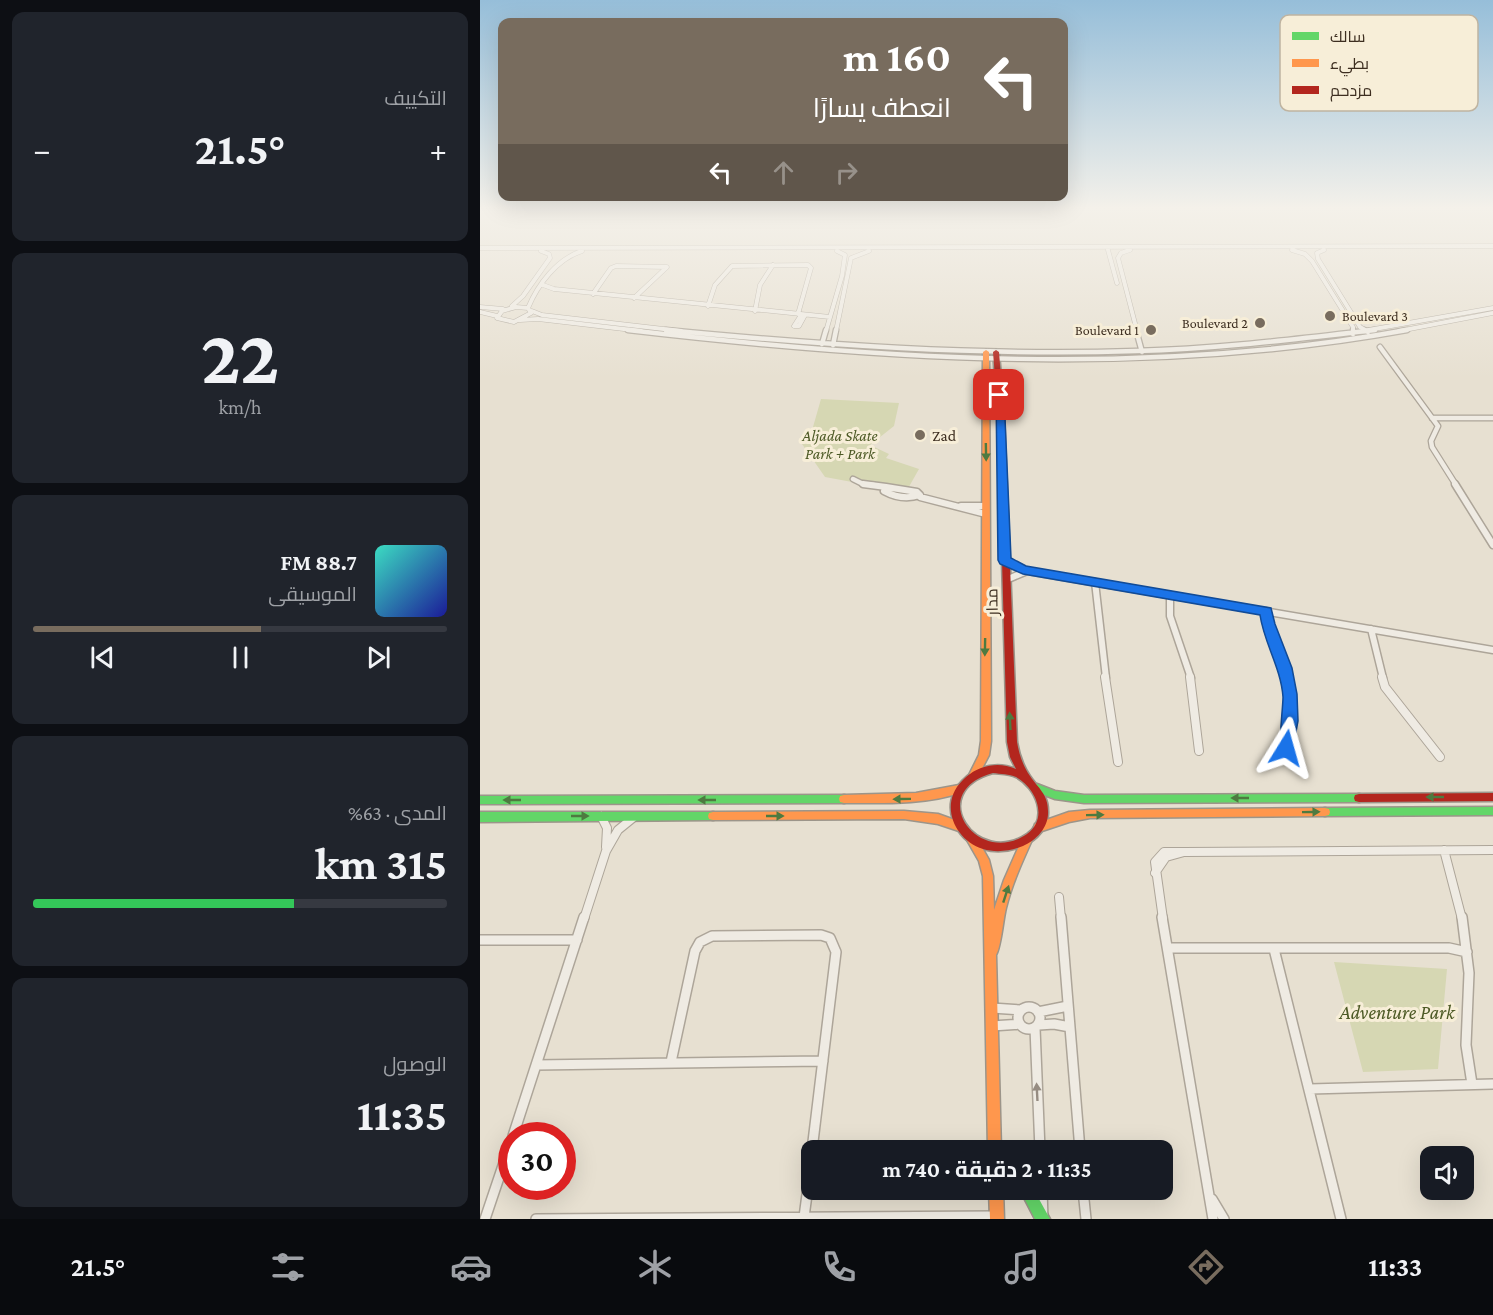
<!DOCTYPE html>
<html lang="ar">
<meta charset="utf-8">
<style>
body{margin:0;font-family:"Crimson Pro",Cairo,serif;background:#20242c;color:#f1f3f6;direction:rtl;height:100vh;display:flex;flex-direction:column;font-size:22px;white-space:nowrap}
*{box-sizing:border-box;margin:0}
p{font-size:20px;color:#9ea1a6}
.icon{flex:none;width:33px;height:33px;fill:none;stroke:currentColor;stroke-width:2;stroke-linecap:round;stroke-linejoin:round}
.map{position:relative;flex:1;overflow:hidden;direction:ltr}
.side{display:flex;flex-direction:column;gap:12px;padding:12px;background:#0d0f14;width:480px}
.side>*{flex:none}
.guide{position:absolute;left:18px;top:18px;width:570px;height:183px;border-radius:12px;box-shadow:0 6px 24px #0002;direction:rtl;background:#786c5e;color:#fff;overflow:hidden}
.tools{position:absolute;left:940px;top:1146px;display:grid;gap:12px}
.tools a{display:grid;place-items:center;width:54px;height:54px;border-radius:12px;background:#171b24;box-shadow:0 6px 24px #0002;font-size:30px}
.speed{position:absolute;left:18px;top:1122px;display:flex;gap:12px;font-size:30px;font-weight:700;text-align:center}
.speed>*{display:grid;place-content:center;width:78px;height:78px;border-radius:50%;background:#171b24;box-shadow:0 6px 24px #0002;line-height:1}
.speed .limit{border:9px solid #d22;background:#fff;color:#111}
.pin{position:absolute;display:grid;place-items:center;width:51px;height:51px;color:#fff;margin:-26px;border-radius:12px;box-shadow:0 3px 9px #0006}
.me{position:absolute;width:66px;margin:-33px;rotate:8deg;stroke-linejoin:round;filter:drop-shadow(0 0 4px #0008)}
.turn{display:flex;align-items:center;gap:21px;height:126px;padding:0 18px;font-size:27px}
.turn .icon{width:78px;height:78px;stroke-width:2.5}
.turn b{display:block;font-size:42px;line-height:51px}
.lanes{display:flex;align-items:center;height:57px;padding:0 18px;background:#0003;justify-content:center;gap:30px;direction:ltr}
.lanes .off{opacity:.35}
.big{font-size:45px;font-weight:700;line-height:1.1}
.side .card{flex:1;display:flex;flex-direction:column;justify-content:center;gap:9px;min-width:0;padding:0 21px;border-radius:12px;background:#20242c}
.side .dial{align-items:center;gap:0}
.dial b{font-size:78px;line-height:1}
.song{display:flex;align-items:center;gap:18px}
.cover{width:72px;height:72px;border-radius:9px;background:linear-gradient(135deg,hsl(170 70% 55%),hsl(240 70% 35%))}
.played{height:6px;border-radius:3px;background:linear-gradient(90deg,#786c5e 55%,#363941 55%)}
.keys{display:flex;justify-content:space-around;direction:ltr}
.heat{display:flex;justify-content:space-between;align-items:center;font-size:33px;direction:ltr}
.charge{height:9px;border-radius:4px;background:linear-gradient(90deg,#34c759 63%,#363941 0)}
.trip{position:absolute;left:321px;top:1140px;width:372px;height:60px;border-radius:12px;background:#171b24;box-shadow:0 6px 24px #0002;font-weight:700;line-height:60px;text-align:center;direction:rtl}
.tabs{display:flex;height:96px;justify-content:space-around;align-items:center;background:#090b0e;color:#9ea1a6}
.tabs .icon{width:42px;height:42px}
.tabs .active{color:#786c5e}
.tabs b{font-size:27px;color:#f1f3f6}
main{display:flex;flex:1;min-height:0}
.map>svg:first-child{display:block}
.green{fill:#d6d7b3}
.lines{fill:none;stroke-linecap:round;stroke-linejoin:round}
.street-far4-casing{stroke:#ada599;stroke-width:5}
.street-far3-casing{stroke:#ada599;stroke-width:7}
.street-far2-casing{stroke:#ada599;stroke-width:9}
.street-far1-casing{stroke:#ada599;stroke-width:10}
.street-casing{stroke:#ada599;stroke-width:12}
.fast-casing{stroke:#9c958a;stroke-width:3}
.slow-casing{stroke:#9c958a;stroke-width:3}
.jam-casing{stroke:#9c958a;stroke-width:3}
.street-far4{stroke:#efebe3;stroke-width:4}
.street-far3{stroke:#efebe3;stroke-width:4.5}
.street-far2{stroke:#efebe3;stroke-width:6}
.street-far1{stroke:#efebe3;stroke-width:8}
.street{stroke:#efebe3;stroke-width:9}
.fast{fill:#63d668;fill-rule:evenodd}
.slow{fill:#ff974d;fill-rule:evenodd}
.jam{fill:#b3261e;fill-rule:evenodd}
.oneway{fill:#4e7a40}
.oneway2{fill:#968c82}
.route{fill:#1a73e8;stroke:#114b97;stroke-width:1.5}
.poi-dot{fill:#786c5e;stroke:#f7eed8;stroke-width:2}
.labels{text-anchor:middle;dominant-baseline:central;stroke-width:6;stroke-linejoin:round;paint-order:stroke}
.far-poi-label{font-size:14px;fill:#3d2e20;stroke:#f7eed8;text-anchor:end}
.park-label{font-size:16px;font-style:italic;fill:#4d5a26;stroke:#f7eed8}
.poi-label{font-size:16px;fill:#3d2e20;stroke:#f7eed8;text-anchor:start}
.street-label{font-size:16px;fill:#3d2e20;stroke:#f7eed8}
.near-park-label{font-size:20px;font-style:italic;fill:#4d5a26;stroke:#f7eed8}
.key{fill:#f7eed8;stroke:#bfb4a1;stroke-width:1.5}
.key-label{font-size:16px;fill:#3d2e20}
</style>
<main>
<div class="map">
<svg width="1013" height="1219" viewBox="0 0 1013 1219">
<rect width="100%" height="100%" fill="#e7e0d1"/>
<path class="green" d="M341 399 419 403 414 426 390 445 409 454 406 458 439 469 426 492 345 477 322 444 329 441Z
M854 962 967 969 958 1069 883 1072Z"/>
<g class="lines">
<defs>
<path id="street-far4" d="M0 248 1013 246
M628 250 637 283
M650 250 641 253 638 258 657 331
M812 250 825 254 832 261 873 327V331
M844 250 837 253 838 259 880 327 887 331
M63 285 74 289 350 317
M113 294 131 268 136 266 187 267 154 298
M32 306 43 296 70 258 69 254 61 251
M228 306 235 285 252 266 328 265 331 268 318 314
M0 307 23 309
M36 307 48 308 51 313 34 322 17 318 22 311Z
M48 308C58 284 77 259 102 251
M52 311 62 315 201 331
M275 311 280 285 293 265
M0 312 17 316
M321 315 314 326H319L325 315
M40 320 58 319 161 331
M346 331 362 276 365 255 357 251
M356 331 371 258 389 251
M883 331 1013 308
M919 331 1013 313"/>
<path id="street-far3" d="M148 330C407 360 669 377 927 330
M186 330C342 345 499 356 656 351 736 349 816 339 895 330
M656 330 662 352
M873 330V334
M884 330 888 332
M342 344 346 330
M353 345 356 330
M900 347 958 426 951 441 952 447 976 485
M952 418H1013
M373 479 383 484 394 485"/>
<path id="street-far2" d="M383 484 406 487
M975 484 1013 545
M406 487 437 492 440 495C428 499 415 497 404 491Z
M440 497 506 514
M481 506H506
M525 560 548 571 1013 650
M526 580 547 571
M615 582 626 678
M690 596V616L711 678
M786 611 807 678
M891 629 903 678"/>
<path id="street-far1" d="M625 677 638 762
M710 677 719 751
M902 677 905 687 960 757
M806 748 810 713 807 677
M121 816 127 828 126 847
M964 850 982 919
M675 873 686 857 704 852 1013 850
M579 897 581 919
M104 919 126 851 138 830 154 817
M683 919 675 862 684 852H704"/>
<path id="street" d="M581 917 600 1150
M682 917 733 1219
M982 917 989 973 986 1045 992 1084
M0 940H97
M688 948H969L987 952
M794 949 861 1219
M538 1018a11 11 0 1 1 22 0a11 11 0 1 1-22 0Z
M512 1008 541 1010
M558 1012 588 1006
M559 1025 574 1024 590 1027
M512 1026 540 1024
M555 1028 560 1150
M191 1062 215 951 220 942 232 936 341 935 350 938 356 952 332 1150
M56 1065 343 1061
M830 1089 1013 1084
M33 1136 104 917
M562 1190 563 1219
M603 1190 606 1219
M732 1199 744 1219
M324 1217 332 1157
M5 1219 32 1139
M56 1219 516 1216"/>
<path id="fast" d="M557 784 575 791 604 795 879 794 883 795 884 798 883 801 879 802 604 803 575 799 554 791 552 788 554 785Z
M364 795 368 796 369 799 368 802 364 803 0 804V796Z
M1013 807V815L845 816 841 815 840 812 841 809 845 808Z
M0 812H233L237 813 238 816 237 819 233 820 0 822Z
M540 1190H554L570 1219H555Z"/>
<path id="slow" d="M506 350 509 352 511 741 509 755 497 778 494 779 491 778 489 775 499 755 501 741 503 352Z
M479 785 483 786 484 789 483 792C445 805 403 803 364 803L360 802 359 799 360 796 364 795 436 793Z
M845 808 849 809 850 812 849 815 845 816 610 818 589 822 559 832 555 830 554 827 555 824 589 812 610 810Z
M424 811 458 814 483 823 484 826 483 829 479 831 458 824 424 819 233 820 229 819 228 816 229 813 233 812Z
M492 835 496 837 509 860 513 876 514 910 524 880 543 837 547 835 551 837 552 840C542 862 532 884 526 908 523 920 521 947 516 955L521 1150H508L503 876 499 861 487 840 488 837Z
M509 1190H523L524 1219H510Z"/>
<path id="jam" d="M516 350 519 352 524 415 537 742C539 754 543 766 550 776 558 788 568 794 568 811 569 827 557 840 543 846 531 851 516 853 503 849 474 840 459 804 482 781 488 775 493 771 501 768 513 764 524 764 536 769L530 757 527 742 518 415 513 352ZM513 773C521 774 529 774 536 777 556 788 569 818 547 834 497 868 444 792 513 773Z
M1013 793V801L879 802 875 801 874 798 875 795 879 794Z"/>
</defs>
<use href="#street-far4" class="street-far4-casing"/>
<use href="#street-far3" class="street-far3-casing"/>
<use href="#street-far2" class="street-far2-casing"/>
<use href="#street-far1" class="street-far1-casing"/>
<use href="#street" class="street-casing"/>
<use href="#fast" class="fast-casing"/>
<use href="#slow" class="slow-casing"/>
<use href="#jam" class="jam-casing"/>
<use href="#street-far4" class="street-far4"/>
<use href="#street-far3" class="street-far3"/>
<use href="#street-far2" class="street-far2"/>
<use href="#street-far1" class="street-far1"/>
<use href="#street" class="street"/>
<use href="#fast" class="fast"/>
<use href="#slow" class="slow"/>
<use href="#jam" class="jam"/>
</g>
<defs><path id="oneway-solid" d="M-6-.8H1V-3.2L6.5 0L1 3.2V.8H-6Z" transform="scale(1.5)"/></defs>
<g class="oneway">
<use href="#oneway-solid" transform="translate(506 452) rotate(89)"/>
<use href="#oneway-solid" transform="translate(505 647) rotate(91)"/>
<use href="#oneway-solid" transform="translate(530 721) rotate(-93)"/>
<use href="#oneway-solid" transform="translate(955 797) rotate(180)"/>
<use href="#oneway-solid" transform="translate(760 798) rotate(180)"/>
<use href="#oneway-solid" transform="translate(422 799) rotate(179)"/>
<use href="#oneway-solid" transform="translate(32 800) rotate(180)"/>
<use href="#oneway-solid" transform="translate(227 800) rotate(180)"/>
<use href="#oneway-solid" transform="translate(831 812) rotate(-1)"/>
<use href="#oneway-solid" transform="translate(615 815) rotate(-1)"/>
<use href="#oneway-solid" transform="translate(100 816)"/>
<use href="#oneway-solid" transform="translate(295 816)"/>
<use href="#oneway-solid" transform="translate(526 894) rotate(-72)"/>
</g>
<use class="oneway2" href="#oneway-solid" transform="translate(557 1092) rotate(-93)"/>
<linearGradient id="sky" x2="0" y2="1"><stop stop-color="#96bed9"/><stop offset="0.55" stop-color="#f4f1ea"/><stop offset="1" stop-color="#f4f1ea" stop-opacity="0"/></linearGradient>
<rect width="1013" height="378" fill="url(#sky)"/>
<path class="route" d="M516 392 524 395 531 558 546 566 791 608 795 624 812 668 817 694 818 721 812 753 806 755 801 753C798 747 803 708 803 697 801 668 784 643 780 615L543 574 520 564 518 560Z"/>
<g class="poi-dot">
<circle cx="850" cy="316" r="6"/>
<circle cx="780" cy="323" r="6"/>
<circle cx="671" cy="330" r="6"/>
<circle cx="440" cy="435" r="6"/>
</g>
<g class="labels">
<g class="far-poi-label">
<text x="862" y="316" text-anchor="start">Boulevard 3</text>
<text x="768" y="323">Boulevard 2</text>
<text x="659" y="330">Boulevard 1</text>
</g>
<g class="park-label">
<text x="360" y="435">Aljada Skate<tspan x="360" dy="18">Park + Park</tspan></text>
</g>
<g class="poi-label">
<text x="452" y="435">Zad</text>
</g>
<g class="street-label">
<text transform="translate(512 602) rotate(-91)">مدار</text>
</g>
<g class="near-park-label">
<text x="917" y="1012">Adventure Park</text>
</g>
</g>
<rect x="800" y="15" width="198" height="96" rx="9" class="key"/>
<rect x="812" y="32" width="27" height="8" fill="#63d668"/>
<rect x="812" y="59" width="27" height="8" fill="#ff974d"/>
<rect x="812" y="86" width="27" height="8" fill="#b3261e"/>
<g class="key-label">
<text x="850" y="42">سالك</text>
<text x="850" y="69">بطيء</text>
<text x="850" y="96">مزدحم</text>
</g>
</svg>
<div class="tools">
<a><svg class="icon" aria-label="sound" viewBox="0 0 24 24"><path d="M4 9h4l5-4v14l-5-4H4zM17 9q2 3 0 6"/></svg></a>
</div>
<div class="speed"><div class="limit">30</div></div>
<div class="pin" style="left:519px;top:395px;background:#d93025"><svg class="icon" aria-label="arrive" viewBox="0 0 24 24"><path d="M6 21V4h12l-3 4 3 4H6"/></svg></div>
<svg class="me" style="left:806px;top:748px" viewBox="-20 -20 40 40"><path d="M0-17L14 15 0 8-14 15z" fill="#1a73e8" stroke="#fff" stroke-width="4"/></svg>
<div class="trip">11:35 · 2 دقيقة · 740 m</div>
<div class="guide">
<div class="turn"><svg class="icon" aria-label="left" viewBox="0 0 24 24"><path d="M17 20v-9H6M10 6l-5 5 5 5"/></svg><div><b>160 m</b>انعطف يسارًا</div></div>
<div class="lanes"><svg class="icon" aria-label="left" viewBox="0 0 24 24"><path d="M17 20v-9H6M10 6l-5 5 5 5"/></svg><svg class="icon off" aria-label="ahead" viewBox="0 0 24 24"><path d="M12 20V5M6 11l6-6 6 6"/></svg><svg class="icon off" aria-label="right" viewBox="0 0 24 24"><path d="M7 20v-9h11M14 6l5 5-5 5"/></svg></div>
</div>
</div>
<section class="side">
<div class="card"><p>التكييف</p>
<div class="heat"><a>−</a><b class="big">21.5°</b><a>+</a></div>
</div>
<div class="card dial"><b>22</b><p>km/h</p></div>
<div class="card">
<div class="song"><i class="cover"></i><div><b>88.7 FM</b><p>الموسيقى</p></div></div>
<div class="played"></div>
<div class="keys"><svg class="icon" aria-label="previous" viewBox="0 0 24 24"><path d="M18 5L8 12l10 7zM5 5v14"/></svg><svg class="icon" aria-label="pause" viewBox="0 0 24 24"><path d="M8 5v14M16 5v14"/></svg><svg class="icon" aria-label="next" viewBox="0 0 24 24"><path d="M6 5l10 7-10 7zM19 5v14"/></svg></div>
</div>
<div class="card"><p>المدى · 63%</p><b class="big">315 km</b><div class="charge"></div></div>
<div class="card"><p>الوصول</p><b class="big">11:35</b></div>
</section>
</main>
<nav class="tabs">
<b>11:33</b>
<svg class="icon active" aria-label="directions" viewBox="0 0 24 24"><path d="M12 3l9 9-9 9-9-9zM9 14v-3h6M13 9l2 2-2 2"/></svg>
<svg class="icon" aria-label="music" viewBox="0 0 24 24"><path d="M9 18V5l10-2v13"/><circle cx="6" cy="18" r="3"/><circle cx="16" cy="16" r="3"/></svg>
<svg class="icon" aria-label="phone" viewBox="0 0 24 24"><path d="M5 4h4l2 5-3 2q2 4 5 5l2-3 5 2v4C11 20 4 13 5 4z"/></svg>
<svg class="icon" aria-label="climate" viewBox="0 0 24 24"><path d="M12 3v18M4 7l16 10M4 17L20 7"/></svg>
<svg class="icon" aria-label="car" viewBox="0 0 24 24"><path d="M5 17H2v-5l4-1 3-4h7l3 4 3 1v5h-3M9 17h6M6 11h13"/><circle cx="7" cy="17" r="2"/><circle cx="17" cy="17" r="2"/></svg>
<svg class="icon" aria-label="filters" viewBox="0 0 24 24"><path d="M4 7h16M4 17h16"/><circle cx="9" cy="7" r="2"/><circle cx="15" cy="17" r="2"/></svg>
<b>21.5°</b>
</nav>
